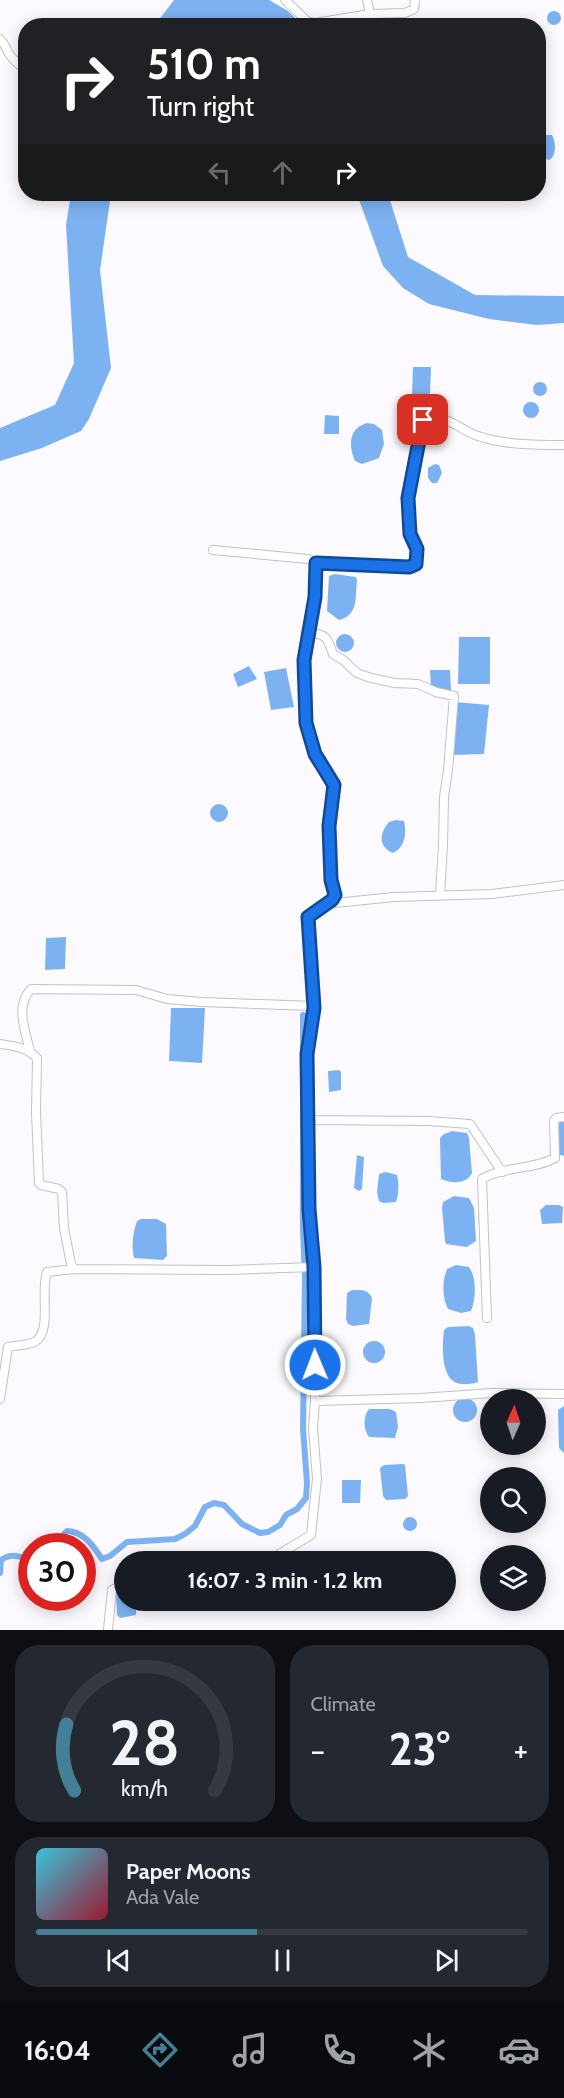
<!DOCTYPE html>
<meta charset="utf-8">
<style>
body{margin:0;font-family:Cabin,sans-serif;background:#242831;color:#f1f3f6;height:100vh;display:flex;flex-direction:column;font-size:22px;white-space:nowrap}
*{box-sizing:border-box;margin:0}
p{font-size:20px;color:#9ea1a6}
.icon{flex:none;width:33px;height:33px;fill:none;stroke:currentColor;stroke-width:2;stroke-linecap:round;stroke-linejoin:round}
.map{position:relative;height:1630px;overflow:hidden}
.panel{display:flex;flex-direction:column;gap:15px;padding:15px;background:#0d0f14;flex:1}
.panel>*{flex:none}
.banner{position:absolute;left:18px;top:18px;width:528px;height:183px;border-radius:24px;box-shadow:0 3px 15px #0003;background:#202124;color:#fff;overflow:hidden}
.needle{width:39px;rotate:3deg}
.tools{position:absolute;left:480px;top:1389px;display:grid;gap:12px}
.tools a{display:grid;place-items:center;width:66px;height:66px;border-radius:50%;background:#171b24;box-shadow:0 3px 15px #0003;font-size:30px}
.speed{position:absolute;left:18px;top:1533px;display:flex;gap:12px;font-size:30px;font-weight:700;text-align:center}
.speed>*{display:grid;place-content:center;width:78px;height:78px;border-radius:50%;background:#171b24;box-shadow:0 3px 15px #0003;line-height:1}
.speed .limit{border:9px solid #d22;background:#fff;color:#111}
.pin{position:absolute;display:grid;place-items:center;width:51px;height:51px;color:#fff;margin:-26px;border-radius:12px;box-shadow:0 3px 9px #0006}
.me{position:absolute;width:66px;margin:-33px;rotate:359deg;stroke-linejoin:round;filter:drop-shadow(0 0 4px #0008)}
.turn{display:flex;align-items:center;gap:21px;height:126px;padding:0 30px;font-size:27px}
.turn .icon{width:78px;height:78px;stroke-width:2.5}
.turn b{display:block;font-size:42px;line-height:51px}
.lanes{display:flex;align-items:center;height:57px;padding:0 30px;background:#0003;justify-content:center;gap:30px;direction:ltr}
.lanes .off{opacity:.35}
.big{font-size:45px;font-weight:700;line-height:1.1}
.panel .card{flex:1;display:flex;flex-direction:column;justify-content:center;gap:9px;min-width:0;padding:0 21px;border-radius:24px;background:#242831}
.panel .dial{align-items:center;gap:0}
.dial svg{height:156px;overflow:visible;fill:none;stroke:#363941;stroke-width:7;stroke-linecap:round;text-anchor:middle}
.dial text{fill:#f1f3f6;stroke:none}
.song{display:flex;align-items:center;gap:18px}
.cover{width:72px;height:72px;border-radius:9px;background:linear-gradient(135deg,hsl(190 70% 55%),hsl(350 70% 35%))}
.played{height:6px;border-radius:3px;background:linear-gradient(90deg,#437f96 45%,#363941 45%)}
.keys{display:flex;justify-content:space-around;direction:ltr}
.heat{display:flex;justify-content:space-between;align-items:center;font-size:33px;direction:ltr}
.panel .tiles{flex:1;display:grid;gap:15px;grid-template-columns:1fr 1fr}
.card:last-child{grid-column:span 2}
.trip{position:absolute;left:114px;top:1551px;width:342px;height:60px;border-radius:30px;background:#171b24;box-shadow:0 3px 15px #0003;font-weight:700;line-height:60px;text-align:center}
.tab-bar{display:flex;height:96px;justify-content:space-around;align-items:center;background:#090b0e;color:#9ea1a6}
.tab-bar .icon{width:42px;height:42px}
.tab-bar .active{color:#437f96}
.tab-bar b{font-size:27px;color:#f1f3f6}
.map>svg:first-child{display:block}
.water{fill:#7db2f2}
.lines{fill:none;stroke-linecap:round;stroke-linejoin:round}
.canal{stroke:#7db2f2;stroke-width:6}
.minor-casing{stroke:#c3c0c6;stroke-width:10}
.minor{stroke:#fff;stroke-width:8}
.route-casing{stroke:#114b97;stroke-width:15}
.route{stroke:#1a73e8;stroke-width:10}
</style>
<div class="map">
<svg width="564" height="1630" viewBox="0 0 564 1630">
<rect width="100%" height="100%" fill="#fcfafe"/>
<path class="water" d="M174 0H269L288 11 302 25C285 26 267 28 250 26 235 24 217 16 204 25H155Z
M547 18a7 7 0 1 1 14 0a7 7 0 1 1-14 0Z
M543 135H552C556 142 557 156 549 160L539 156V139Z
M71 194H111L100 270 111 368 89 419 81 431 42 448 0 461V428L55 405 74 363 66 225Z
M357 194H388L408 257 475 295 564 296V323L537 325 489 319 429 304 403 288 383 266Z
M413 367H431L430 394H412Z
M533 389a7 7 0 1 1 14 0a7 7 0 1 1-14 0Z
M523 410a8 8 0 1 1 16 0a8 8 0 1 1-16 0Z
M325 415 339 416V434H324Z
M367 423 374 424 382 430 384 444 379 458 362 464 355 461C348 445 349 428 367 423Z
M435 464 439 465 442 473 437 483H432L428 478V468Z
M335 574 356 577 357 580C355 597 359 615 339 620L327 611 329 576Z
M336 643a9 9 0 1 1 18 0a9 9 0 1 1-18 0Z
M459 637H490V684H458Z
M249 666 257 679 238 687 233 674Z
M286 668 294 707 271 710 264 672Z
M430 670H450L451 691 441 690 431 686Z
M455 702 489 705 484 754 451 755Z
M210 813a9 9 0 1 1 18 0a9 9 0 1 1-18 0Z
M396 820 404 821C407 832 405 848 393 853 378 846 379 834 389 822Z
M66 937 65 969 45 970 46 938Z
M171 1008H205L202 1063 169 1061Z
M339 1070 341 1072V1090L329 1092 328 1071Z
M564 1118V1156L560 1155C557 1145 557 1131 560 1120Z
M452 1131 467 1133 469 1138 472 1173C467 1184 452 1184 441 1179L440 1138 444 1134Z
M357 1155 364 1157 362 1189 359 1191 354 1188Z
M386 1172 397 1175C399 1183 399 1194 396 1202L383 1203 379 1201 377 1192 379 1174Z
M454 1196 469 1198 474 1208 476 1241 467 1247 446 1244 445 1241 442 1208 443 1202Z
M546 1205H559L563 1207 562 1223 542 1224 540 1210Z
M141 1219H157L166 1224 167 1256 163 1260 134 1258C131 1246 133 1232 137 1221Z
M456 1265 469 1267C477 1278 476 1299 471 1311L461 1313 448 1309C442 1297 442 1282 447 1269Z
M352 1290C361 1290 368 1289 372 1298L369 1324 353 1326 348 1324 346 1319 347 1293Z
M469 1326 473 1328 475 1335 478 1382C473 1384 469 1384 463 1384 440 1384 442 1347 444 1330L448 1327Z
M363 1352a11 11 0 1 1 22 0a11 11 0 1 1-22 0Z
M453 1410a12 12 0 1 1 24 0a12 12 0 1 1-24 0Z
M564 1406V1453L559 1448 558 1410Z
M369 1409H390L396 1412 398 1427 395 1438 369 1437C363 1430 363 1416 369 1409Z
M403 1464 405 1465 408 1496 405 1499 386 1500 383 1496 380 1468 384 1465Z
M342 1480H361L360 1503H342Z
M403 1524a7 7 0 1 1 14 0a7 7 0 1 1-14 0Z
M124 1589V1600L137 1601 136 1615 120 1618 117 1615 116 1592Z
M145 1601H166L167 1604 164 1608 150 1611 146 1607Z"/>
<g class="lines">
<path class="canal" d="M52 1546 67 1531C85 1532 93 1546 102 1559L110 1556 127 1542 175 1539 185 1534 195 1526 205 1507 214 1503 224 1505 242 1524 260 1533 268 1532 280 1525 286 1515 297 1509 306 1498 307 1483 303 1429 305 1276 303 1229V1015
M0 1573 1 1560C12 1552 20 1557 32 1560"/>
<defs>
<path id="minor" d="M285 0 307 21 315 23 370 14 405 13 414 9 415 0
M367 0 370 14
M0 39C5 44 5 46 8 52 12 59 19 65 26 70
M213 550 308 559 316 563 409 567 416 564 417 549 410 534 408 498 423 420C439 410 460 429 475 435 502 445 536 445 564 445
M316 563 315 597 304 660 306 723 315 754 334 785 329 826 331 880 335 895 332 900 326 903
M309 632C327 635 327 637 333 654L343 660 357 673 371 678 395 683 418 684 436 692 454 696 448 770 444 797 443 845 440 895
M0 1044C14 1046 26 1047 37 1058L36 1112 39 1183 41 1185 59 1189 62 1192 64 1228 71 1264 74 1269 228 1270 314 1267 309 1209 307 1054 313 1008 308 917 325 904 394 897 492 894 564 885
M30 1051C25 1030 15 1006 31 989L136 990 167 999 202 1002 313 1006
M309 1120 428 1121 470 1124 502 1172
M314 1267 315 1401 421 1398 492 1393 564 1394
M487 1318 482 1179C503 1166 533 1170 555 1158L554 1121 556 1118 564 1117
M0 1399 8 1347C16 1345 28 1346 36 1341 52 1330 40 1290 47 1272L74 1269
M204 1562 271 1559 311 1535 317 1479 313 1428 315 1401
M108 1630 112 1590 124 1584"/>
</defs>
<use href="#minor" class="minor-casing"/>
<use href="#minor" class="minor"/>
</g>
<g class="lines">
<defs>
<path id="route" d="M315 1365 314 1267 309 1209 307 1054 314 1008 308 917 332 900 335 895 331 880 329 826 334 785 315 754 306 723 304 660 315 597 316 563 409 567 416 564 417 549 410 534 408 498 423 420"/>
</defs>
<use href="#route" class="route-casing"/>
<use href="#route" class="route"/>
</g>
</svg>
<div class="tools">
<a><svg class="needle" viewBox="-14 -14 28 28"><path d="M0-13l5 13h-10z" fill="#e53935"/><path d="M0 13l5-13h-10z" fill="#9ea1a6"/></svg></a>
<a><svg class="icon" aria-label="search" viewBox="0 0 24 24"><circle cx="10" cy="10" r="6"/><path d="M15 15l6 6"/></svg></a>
<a><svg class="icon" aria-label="layers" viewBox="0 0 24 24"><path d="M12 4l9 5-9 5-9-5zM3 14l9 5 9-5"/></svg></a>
</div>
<div class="speed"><div class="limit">30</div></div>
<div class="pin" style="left:423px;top:420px;background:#d93025"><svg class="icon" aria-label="arrive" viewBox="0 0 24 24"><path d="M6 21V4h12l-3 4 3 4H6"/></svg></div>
<svg class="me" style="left:315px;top:1365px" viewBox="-20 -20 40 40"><circle r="17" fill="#1a73e8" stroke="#fff" stroke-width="3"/><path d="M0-11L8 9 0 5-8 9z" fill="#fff"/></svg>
<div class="trip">16:07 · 3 min · 1.2 km</div>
<div class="banner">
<div class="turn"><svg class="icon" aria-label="right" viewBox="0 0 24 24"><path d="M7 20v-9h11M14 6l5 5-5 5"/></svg><div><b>510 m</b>Turn right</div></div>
<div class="lanes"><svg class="icon off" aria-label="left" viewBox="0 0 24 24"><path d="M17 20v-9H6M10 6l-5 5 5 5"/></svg><svg class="icon off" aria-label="ahead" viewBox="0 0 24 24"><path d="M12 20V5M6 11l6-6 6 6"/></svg><svg class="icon" aria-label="right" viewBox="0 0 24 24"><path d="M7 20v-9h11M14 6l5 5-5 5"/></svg></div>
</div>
</div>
<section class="panel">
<div class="tiles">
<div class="card dial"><svg viewBox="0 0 100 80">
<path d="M14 69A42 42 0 1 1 86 69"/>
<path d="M14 69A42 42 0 0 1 10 35" stroke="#437f96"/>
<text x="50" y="56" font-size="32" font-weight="700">28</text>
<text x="50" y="72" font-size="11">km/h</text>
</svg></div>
<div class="card"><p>Climate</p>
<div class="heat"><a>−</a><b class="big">23°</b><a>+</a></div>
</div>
<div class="card">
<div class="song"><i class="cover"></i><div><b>Paper Moons</b><p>Ada Vale</p></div></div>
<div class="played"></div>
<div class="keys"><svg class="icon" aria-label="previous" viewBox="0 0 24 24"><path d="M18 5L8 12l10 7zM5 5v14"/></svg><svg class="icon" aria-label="pause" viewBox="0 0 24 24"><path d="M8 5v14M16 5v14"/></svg><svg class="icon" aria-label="next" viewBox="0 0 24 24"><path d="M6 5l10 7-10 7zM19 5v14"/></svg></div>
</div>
</div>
</section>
<nav class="tab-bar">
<b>16:04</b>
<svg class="icon active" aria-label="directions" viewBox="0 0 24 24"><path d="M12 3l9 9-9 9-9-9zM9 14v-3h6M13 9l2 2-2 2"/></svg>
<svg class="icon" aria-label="music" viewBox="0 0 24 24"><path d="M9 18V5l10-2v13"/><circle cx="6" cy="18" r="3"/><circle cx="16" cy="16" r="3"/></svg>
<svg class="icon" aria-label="phone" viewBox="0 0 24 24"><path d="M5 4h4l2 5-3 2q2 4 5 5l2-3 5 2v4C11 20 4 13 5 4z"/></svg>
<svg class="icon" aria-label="climate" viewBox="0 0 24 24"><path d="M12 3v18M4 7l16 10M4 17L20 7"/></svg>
<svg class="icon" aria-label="car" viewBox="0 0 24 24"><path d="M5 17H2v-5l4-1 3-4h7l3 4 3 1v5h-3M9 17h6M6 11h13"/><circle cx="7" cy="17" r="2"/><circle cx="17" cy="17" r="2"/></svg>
</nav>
